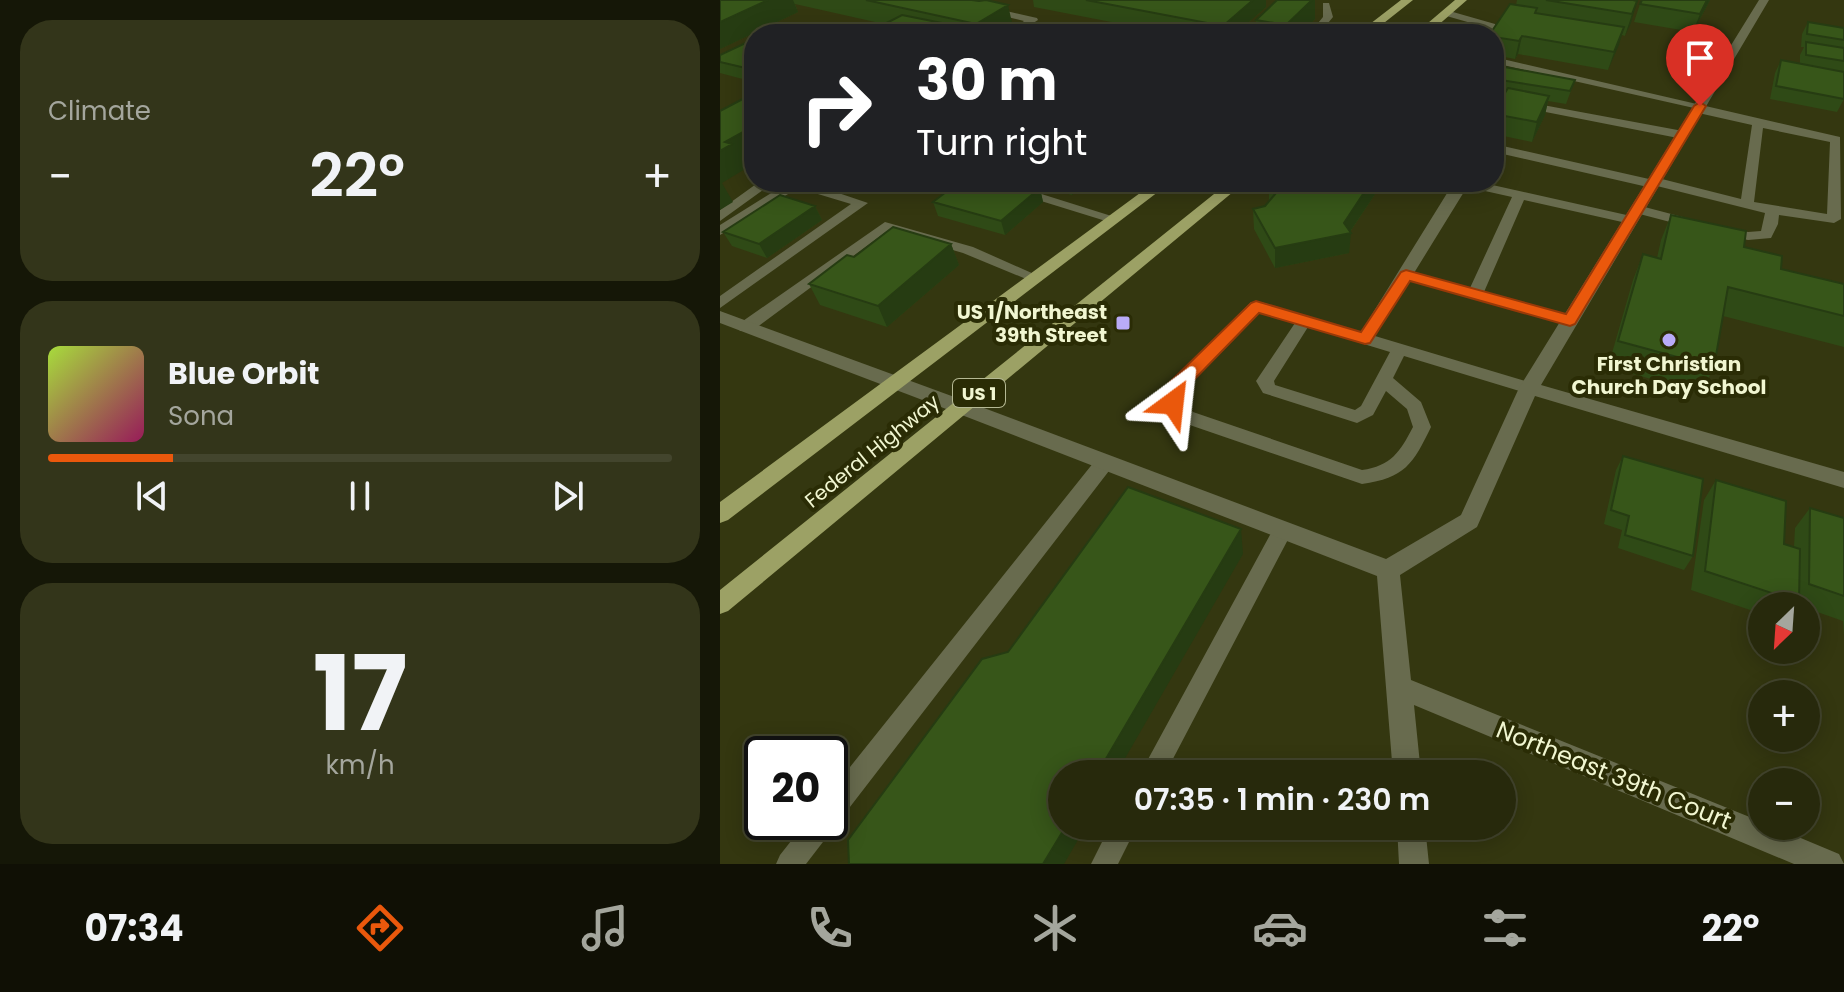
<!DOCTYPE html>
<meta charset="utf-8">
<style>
body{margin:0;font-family:Poppins,sans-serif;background:#33351a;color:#f1f3f6;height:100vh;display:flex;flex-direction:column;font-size:30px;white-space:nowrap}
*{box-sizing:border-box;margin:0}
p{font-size:26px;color:#a4a69d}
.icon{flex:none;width:44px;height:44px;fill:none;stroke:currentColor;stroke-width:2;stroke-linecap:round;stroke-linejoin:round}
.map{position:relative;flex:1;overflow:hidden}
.drawer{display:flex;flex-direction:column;gap:20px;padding:20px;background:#151707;width:720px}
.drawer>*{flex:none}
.top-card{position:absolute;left:24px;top:24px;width:760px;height:168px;border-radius:32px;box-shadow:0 4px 20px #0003,0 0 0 2px #43452d;background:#202124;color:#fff;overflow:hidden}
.needle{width:52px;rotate:205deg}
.controls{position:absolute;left:1028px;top:592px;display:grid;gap:16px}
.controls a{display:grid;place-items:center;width:72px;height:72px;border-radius:50%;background:#27290c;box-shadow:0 4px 20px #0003,0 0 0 2px #43452d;font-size:40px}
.speed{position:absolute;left:24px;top:736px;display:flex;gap:16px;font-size:40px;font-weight:700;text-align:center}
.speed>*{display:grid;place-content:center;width:104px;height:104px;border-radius:50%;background:#27290c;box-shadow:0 4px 20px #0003,0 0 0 2px #43452d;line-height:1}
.speed .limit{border:4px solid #111;border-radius:12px;background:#fff;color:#111}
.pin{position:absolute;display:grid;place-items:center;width:68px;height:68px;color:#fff;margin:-82px -34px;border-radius:50% 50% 50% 0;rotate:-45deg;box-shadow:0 0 8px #0007}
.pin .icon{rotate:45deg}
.me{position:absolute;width:88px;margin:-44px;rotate:30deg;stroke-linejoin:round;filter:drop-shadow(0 0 6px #0008)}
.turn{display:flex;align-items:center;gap:28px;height:168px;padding:0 40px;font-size:36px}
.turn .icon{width:104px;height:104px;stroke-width:2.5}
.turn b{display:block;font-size:56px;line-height:68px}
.big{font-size:60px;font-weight:600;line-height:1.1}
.drawer .tile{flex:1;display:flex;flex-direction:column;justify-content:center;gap:12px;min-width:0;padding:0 28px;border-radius:32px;background:#33351a}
.drawer .dial{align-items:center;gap:0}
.dial b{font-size:104px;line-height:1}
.song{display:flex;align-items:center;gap:24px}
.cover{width:96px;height:96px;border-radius:12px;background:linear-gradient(135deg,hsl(80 70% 55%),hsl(330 70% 35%))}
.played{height:8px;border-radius:4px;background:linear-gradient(90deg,#ea580c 20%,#43452d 20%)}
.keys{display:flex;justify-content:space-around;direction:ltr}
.heat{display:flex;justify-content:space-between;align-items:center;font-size:44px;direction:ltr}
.trip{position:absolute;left:328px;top:760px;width:468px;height:80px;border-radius:40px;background:#27290c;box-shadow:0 4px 20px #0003,0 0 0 2px #43452d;font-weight:600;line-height:80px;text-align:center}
.menu{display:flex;height:128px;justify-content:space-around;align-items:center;background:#101005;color:#a4a69d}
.menu .icon{width:56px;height:56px}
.menu .active{color:#ea580c}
.menu b{font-size:36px;color:#f1f3f6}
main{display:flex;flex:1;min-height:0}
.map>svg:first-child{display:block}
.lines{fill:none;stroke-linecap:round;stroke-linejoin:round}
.service{fill:#686b4e;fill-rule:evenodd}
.minor{fill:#686b4e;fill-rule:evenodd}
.tertiary{fill:#686b4e;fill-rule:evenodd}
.primary{fill:#9ca165;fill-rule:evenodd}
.wall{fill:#2f4a16}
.shaded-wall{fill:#263c12}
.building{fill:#375619;stroke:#263c12;stroke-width:2}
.route{fill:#ea580c;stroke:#983908;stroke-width:2}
.poi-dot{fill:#b9abf7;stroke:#2a2c05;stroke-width:3}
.labels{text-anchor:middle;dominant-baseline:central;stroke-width:8;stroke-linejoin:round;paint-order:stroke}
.shield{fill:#2a2c05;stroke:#b5b994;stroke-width:2}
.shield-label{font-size:18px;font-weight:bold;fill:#f1f6d1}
.poi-label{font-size:20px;font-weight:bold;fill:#f1f6d1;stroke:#2a2c05;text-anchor:end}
.street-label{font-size:20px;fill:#f1f6d1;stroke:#2a2c05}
.near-street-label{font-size:24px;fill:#f1f6d1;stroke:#2a2c05}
</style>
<main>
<section class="drawer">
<div class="tile"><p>Climate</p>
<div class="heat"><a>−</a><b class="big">22°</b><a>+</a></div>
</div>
<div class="tile">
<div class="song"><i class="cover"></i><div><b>Blue Orbit</b><p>Sona</p></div></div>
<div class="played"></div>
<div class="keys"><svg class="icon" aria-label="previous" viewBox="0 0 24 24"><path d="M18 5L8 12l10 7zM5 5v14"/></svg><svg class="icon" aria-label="pause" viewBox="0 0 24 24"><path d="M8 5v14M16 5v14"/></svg><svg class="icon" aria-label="next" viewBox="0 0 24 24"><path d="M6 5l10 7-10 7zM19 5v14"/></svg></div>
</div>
<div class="tile dial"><b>17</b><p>km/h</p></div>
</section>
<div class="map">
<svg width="1124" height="864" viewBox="0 0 1124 864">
<rect width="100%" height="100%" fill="#343710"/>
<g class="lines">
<path class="service" d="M603 3H609L613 17 599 34H589L603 17Z
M269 7 317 18 318 20 296 34H284L304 21 266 12 264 10Z
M726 10 775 24 776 26 771 34H761L765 27 723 15 721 13Z
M320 25 355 32 356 34 322 31 306 34Z
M774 57 1120 137 1121 219 1114 223 1059 215 1058 224 1051 238 1028 240 996 233 994 230 1001 226 1028 232 1041 231 1045 213 937 186 932 188 774 152V144L929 179 934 177 1021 199 1032 125 974 112V108L774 63ZM1043 128 1110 142 1107 214 1034 202Z
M774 96 963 131 969 135 963 139 774 102Z
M39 182H54L0 221V210Z
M69 182H86L148 203 0 308V296L131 204 78 188 0 235V225Z
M204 182H283L401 219 394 223 389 222 263 183 225 190Z
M734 182H759L911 216 918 220 911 224 804 200 764 292 856 317 858 321 856 325 850 326 689 281 655 336 815 384 818 388 815 392 809 394 684 356 673 378 701 402 711 427C693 464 685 478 642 484L461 422 444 403 448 385 531 302H541L641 332ZM747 187 792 197 750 288 694 273ZM539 312 575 323 536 381 543 393 637 423 653 415 666 391 687 409 693 427C680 452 671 466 642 470L473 412 462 401V391ZM588 327 670 352 641 406 635 410 555 385 554 381Z
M917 205 978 221 980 224 973 228 912 212 910 209Z
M165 222 253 247 323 278 321 281H311L243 253 167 231 32 331H20L18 327 20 323Z
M385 455 392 457 394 462 392 467 86 864H56L60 855 86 822H110V792L378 457Z
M563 522 570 524 573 530 445 774H420L556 524Z
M390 826H417L398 864H371Z"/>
<path class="minor" d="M1039 0H1049L821 385 1124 472V488L815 396 757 527 680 575 691 680 1042 822V826H1052L1119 854 1124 864H1074L694 705 701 774H673L657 576 234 412 231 407 234 402H248L666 559 741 515 799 388Z
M677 826H705L709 864H679Z"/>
<path class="tertiary" d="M0 311 248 402 251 407 248 412H234L0 323Z"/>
<path class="primary" d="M681 0H693L650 34H637Z
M735 0H747L708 34H695Z
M435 182H451L8 520 0 523V502Z
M509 182H525L8 611 0 614V590Z"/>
</g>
<path class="wall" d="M0 0H252L293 27 281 34H145L164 24 75 4 78 12 0 49Z
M313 0H546V7L515 34H453L314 7Z
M797 0H913L917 1 905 36 902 35 888 70 798 54 795 59 774 55V34L796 5Z
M990 0 973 32 914 22 920 4Z
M595 19 580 34H536V20Z
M1088 22 1124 28V99L1117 112 1050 99 1055 73 1061 60 1080 64V55L1084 47H1081L1082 34Z
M34 39V82L0 73V55Z
M774 65 855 80 846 104 828 101 825 115 812 142 774 134Z
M302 182H366L352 195Z
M585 182H663L630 232 629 253 555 268 534 229 533 209 545 206 549 201V191L578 192Z
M320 188 323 202 285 235 218 216 213 202Z
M95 206 102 220 47 258 12 246 3 232Z
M951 215 1024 247 1061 269 1124 284V347L1003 316 994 367 981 393 888 367 913 280 923 254 937 258 941 240Z
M231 244 239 265 167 327 100 305 89 284Z
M903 456 973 556 964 570 898 548 902 530 884 524 896 470Z
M996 480 1064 544 1074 547 1075 528 1090 508 1124 518V635L1123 621 1086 608V606L1076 605 1075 606H1042V614L971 590 984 500Z"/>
<path class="shaded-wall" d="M48 0H73L78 12 0 49V22Z
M533 0H546V7L515 34H503V26Z
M592 0H595V19L580 34H566V25Z
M987 0H990L973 32 980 14Z
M917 1 911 23 905 36 912 14Z
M288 5 293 27 281 34H259L256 24Z
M222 23 225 34H204Z
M904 27 899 45 888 70 894 52Z
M802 36 798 54 795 59 799 41Z
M829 96 825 115 812 142 817 122Z
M34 126V157L23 164 25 169 2 183 13 202 0 210V151L5 142Z
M349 182H366L352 195Z
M651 182H663L629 233H631L629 253 555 268V248L624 223Z
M320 188 323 202 285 235 281 221Z
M95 206 102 220 47 258 39 244Z
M231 244 239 265 167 327 158 306Z
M521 529 523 554 396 774H377Z
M346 826H366L344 864H323Z"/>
<path class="building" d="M0 0H48L0 22Z
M146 0H252L259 1 266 0 288 5 256 24Z
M366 0H533L503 26Z
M557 0H592L566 25 536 20Z
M826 0H913L917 1 912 14Z
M922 0H987L980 14 920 4Z
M790 4 817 8 815 13 904 27 894 52 802 36 799 41 774 37V34H770Z
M182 15 222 23 204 34H145Z
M1088 22 1124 28V40L1087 34Z
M34 39V70L0 62V55Z
M1086 42 1124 48V61L1086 55Z
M1061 60 1124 72V99L1056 86Z
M774 65 855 80 850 91 774 79Z
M788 88 829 96 817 122 774 114V91L785 93Z
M34 93V126L5 142 12 144 0 151V111Z
M239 182H299L320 188 281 221 213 202Z
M585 182H651L624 223 631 233 555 248 533 209 545 206 556 193 549 191 553 186 578 192Z
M60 195 95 206 39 244 3 232Z
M951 215 1026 231 1024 247 1062 256 1061 269 1124 284V316L1008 287 994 367 898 341 923 254 941 259Z
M173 227 231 244 158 306 89 284 127 255 134 257Z
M903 456 983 479 973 556 905 535 909 516 891 510Z
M996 480 1066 501 1064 544 1080 549 1079 602 985 571Z
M408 487 521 529 377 774H342V826H346L323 864H129L128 840 262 659 288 652Z
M1090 508 1124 518V596L1089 584Z"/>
<path class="route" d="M980 102 986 106 855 324 850 326 690 281 650 343 645 344 539 313 463 391 459 407H447L444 403 448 384 531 303 536 301 641 332 681 272 686 270 846 314 974 106Z"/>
<g class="poi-dot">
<rect x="395" y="315" width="16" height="16" rx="4"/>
<circle cx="949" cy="340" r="8"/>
</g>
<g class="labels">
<rect class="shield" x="233" y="379" width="52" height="28" rx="6"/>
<g class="shield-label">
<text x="259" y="393">US 1</text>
</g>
<g class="poi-label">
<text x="387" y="312">US 1/Northeast<tspan x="387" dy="23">39th Street</tspan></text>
<text x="949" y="364" text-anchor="middle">First Christian<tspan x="949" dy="23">Church Day School</tspan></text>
</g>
<g class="street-label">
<text transform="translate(152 451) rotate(-39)">Federal Highway</text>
</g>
<g class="near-street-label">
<text transform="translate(894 775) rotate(22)">Northeast 39th Court</text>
</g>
</g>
</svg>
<div class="controls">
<a><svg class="needle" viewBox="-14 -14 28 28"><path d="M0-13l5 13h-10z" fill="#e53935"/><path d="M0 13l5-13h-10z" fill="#a4a69d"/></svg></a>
<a>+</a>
<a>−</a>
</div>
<div class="speed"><div class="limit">20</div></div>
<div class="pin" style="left:980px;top:106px;background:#d93025"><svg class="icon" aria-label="arrive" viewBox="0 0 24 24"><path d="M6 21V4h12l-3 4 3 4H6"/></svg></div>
<svg class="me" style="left:453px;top:403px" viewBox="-20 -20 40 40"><path d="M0-17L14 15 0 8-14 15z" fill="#ea580c" stroke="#fff" stroke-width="4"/></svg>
<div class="trip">07:35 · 1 min · 230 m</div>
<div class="top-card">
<div class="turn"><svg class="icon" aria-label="right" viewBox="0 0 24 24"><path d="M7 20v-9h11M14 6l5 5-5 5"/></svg><div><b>30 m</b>Turn right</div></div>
</div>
</div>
</main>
<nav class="menu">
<b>07:34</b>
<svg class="icon active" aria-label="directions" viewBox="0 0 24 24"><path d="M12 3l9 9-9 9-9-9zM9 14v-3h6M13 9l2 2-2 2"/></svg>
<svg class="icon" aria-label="music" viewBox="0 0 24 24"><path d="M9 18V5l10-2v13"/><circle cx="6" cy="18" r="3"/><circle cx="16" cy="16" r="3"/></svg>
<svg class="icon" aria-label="phone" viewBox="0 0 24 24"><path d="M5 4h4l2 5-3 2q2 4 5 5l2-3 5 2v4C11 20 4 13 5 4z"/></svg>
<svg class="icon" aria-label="climate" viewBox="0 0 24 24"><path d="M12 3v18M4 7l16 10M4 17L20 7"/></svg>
<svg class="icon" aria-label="car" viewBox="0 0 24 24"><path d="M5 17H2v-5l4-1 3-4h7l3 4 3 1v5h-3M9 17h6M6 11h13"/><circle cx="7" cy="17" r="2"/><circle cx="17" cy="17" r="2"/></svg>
<svg class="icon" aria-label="filters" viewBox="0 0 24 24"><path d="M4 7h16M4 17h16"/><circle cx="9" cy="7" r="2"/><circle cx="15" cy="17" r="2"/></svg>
<b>22°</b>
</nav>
